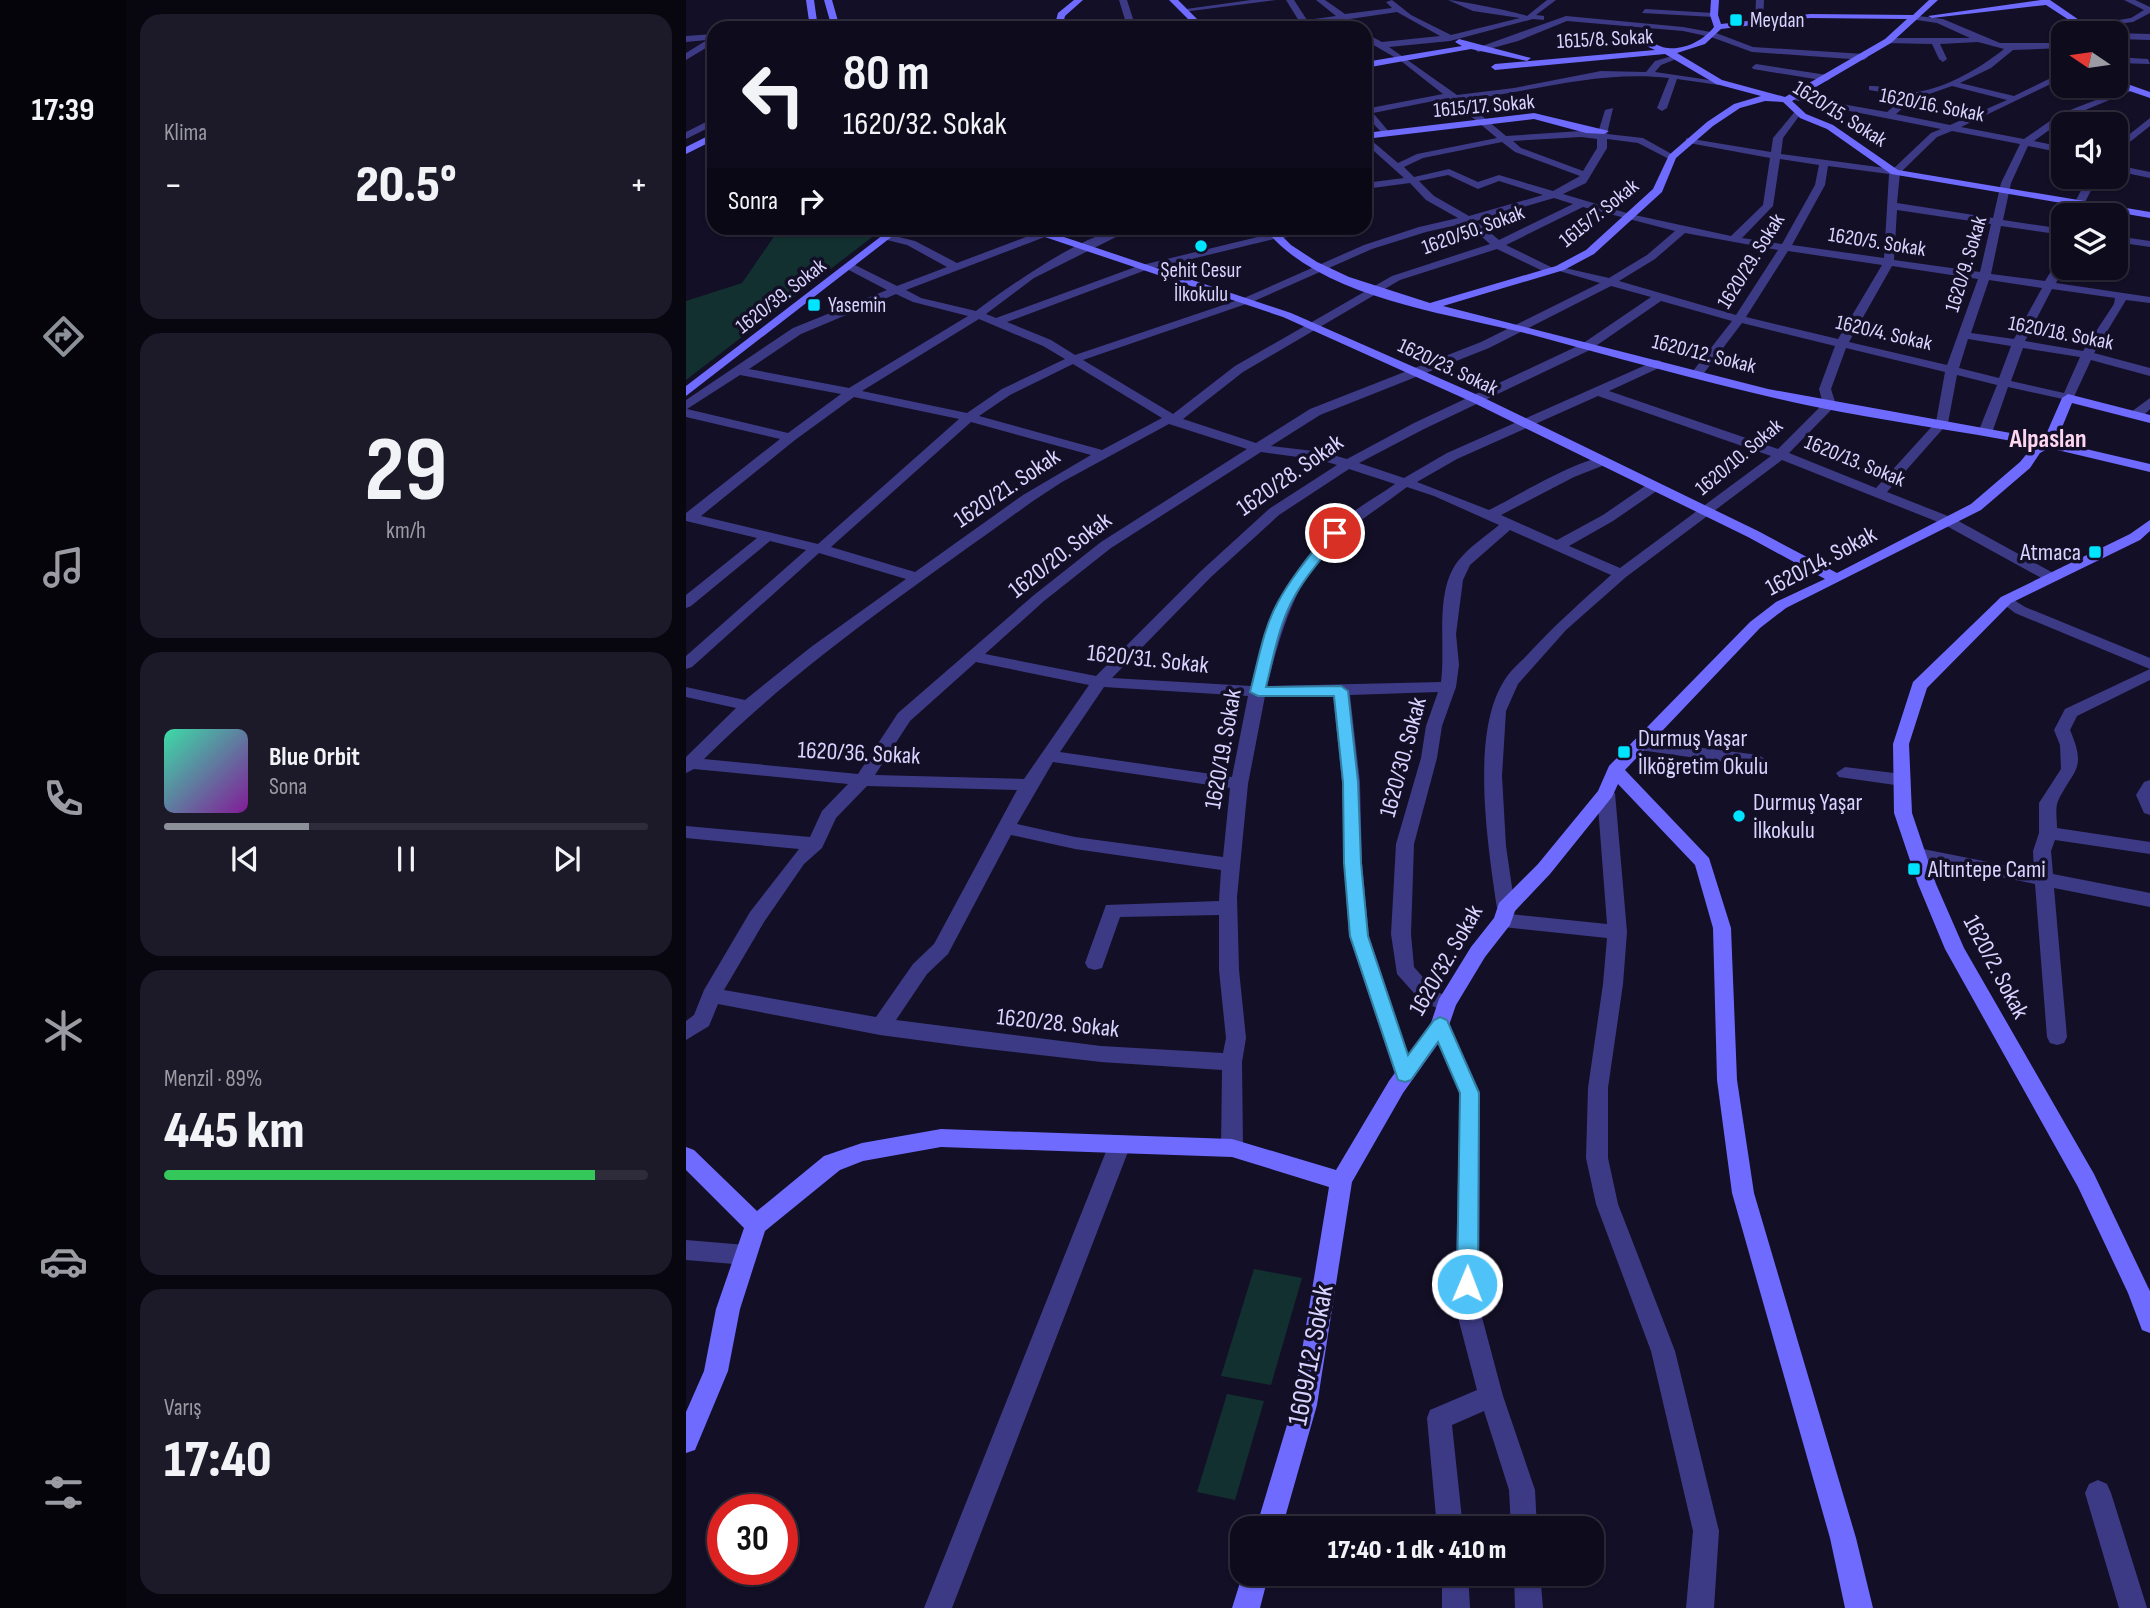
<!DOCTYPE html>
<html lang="tr">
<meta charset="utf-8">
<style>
body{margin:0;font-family:"Sofia Sans Condensed",sans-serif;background:#1c1929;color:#f1f3f6;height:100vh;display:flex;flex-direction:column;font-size:26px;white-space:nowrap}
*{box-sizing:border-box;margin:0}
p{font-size:23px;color:#9b9ba3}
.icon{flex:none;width:38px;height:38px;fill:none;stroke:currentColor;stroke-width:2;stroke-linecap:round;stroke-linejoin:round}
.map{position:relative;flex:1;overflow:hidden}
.sheet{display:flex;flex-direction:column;gap:14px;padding:14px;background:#08060f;width:560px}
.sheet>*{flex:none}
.top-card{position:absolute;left:21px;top:21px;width:665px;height:214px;border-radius:21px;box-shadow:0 2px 5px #0004,0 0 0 2px #2e2b3b;background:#0e0b1c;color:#f1f3f6;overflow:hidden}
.needle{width:46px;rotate:283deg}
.buttons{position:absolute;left:1365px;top:21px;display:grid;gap:14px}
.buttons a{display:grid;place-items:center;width:77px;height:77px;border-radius:14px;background:#0e0b1c;box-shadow:0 2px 5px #0004,0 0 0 2px #2e2b3b;font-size:35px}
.speed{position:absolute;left:21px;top:1494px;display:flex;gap:14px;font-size:35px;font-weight:700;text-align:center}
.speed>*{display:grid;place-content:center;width:91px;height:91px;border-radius:50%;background:#0e0b1c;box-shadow:0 2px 5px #0004,0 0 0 2px #2e2b3b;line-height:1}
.speed .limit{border:10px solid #d22;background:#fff;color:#111}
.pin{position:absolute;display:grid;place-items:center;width:60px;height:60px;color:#fff;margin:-30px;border:4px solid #fff;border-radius:50%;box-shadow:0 2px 7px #0007}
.me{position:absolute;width:77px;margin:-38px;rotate:1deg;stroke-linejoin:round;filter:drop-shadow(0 0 5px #0008)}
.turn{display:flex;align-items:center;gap:24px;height:147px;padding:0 21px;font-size:32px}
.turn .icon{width:91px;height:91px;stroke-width:2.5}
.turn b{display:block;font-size:49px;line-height:60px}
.then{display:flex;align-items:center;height:66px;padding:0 21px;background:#0003;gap:14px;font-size:26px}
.big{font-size:52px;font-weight:800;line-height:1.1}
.sheet .widget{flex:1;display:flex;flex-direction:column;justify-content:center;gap:10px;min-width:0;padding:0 24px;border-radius:21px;background:#1c1929}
.sheet .dial{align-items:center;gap:0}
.dial b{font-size:91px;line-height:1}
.song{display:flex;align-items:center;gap:21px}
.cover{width:84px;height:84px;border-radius:10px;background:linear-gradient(135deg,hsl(160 70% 55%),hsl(290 70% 35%))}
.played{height:7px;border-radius:4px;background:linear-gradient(90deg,#8c9099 30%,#2e2b3b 30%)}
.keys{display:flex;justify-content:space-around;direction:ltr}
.heat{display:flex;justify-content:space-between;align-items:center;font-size:38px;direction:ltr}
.charge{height:10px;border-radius:5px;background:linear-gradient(90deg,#34c759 89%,#2e2b3b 0)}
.trip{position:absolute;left:544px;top:1516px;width:374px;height:70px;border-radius:21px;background:#0e0b1c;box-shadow:0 2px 5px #0004,0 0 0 2px #2e2b3b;font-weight:800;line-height:70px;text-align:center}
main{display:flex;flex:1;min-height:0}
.tab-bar{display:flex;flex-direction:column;width:126px;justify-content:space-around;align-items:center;background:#06040b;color:#9b9ba3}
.tab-bar .icon{width:49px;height:49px}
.tab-bar .current{color:#8c9099}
.tab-bar b{font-size:32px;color:#f1f3f6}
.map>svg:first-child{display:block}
.green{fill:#12302f}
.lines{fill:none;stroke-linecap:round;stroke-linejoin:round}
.street{fill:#3d3a85;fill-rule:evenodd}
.secondary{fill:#6f6bff;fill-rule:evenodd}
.route{fill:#4fc3f7;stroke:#337fa1;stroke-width:2}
.poi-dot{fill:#00e5ff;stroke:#130f26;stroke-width:2.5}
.labels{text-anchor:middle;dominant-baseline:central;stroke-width:7;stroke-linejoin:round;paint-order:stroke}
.far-poi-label{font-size:21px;fill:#d9d4ff;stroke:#130f26;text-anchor:start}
.far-street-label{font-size:21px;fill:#d9d4ff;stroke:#130f26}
.street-label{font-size:24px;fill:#d9d4ff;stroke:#130f26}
.poi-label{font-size:24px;fill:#d9d4ff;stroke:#130f26;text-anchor:start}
.far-district-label{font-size:26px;font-weight:bold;fill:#ffd6f0;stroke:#130f26}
.near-street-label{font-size:28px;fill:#d9d4ff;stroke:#130f26}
</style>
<main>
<nav class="tab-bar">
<b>17:39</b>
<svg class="icon current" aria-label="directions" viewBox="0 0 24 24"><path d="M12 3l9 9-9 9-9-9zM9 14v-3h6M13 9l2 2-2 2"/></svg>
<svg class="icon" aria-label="music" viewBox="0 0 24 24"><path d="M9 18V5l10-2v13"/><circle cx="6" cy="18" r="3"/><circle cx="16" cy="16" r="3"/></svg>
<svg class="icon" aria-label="phone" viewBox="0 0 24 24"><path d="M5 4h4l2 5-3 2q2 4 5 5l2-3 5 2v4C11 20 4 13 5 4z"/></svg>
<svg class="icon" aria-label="climate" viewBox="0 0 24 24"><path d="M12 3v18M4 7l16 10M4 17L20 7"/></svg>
<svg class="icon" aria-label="car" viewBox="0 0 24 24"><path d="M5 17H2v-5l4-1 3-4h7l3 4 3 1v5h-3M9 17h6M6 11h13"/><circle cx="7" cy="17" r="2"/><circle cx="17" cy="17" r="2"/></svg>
<svg class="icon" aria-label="filters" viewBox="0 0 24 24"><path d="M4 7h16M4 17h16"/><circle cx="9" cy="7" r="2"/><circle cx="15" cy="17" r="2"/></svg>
</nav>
<section class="sheet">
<div class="widget"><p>Klima</p>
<div class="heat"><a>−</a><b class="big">20.5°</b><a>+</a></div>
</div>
<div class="widget dial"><b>29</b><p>km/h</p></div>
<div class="widget">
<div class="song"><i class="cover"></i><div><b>Blue Orbit</b><p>Sona</p></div></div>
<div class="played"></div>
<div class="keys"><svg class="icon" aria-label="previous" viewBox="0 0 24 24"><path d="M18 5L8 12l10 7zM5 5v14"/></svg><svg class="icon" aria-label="pause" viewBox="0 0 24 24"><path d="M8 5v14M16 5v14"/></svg><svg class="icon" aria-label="next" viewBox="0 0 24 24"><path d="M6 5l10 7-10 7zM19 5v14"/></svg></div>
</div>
<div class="widget"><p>Menzil · 89%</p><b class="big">445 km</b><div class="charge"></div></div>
<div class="widget"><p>Varış</p><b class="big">17:40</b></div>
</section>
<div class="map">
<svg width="1464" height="1608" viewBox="0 0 1464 1608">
<rect width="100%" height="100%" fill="#130f26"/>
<path class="green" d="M94 228H198L0 380V301L56 283Z
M568 1269 616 1278 585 1385 535 1376Z
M541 1394 578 1401 549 1500 511 1492Z"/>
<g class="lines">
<path class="street" d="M433 0H441L448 22 512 21 516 23 512 25 369 27 373 25 440 23Z
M565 0H590L497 12 493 10Z
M600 0H608L621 20 650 16 630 0H639L659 14 706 8 700 2 706 0 725 15 765 35 834 18 787 11 762 0C771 0 835 13 841 16L861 0H870L850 15 858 16V20L847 19 764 41 703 47 771 95 828 88 915 71 960 72 969 61 993 54V58L975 65 969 72 1037 82 1033 85 991 79 981 108 976 111 971 108 983 78C913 70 845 92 777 100L820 136 895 131 912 133 919 110 927 108 921 134 957 138 991 157 983 159 952 143 921 139V148L900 183 877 194 944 214 1045 236 1077 205 1084 158 1003 143 1000 142V138L1085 152 1087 138 1111 109 1116 112 1097 138 1095 154 1207 169 1245 133 1255 129 1108 100 1105 99V95L1201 112 1220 96 1183 90V86C1199 85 1216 94 1231 92 1260 88 1296 67 1318 49L1292 42 1254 44 1261 59 1257 62 1253 59 1246 44 1199 43 1202 38H1284L1251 23 1224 19V15L1257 19 1314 43H1377V48L1327 50 1305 68 1274 83 1328 96 1377 72V78L1275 127 1338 139 1374 114 1443 87 1450 89 1380 118 1348 141 1377 147V153L1342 146 1325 183 1317 220 1377 229V235L1315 226 1305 274 1359 281 1373 258 1377 257 1378 268 1370 283 1464 297V303L1440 300 1408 353 1464 368V376L1405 360 1386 401 1322 387 1307 430 1300 434 1293 430 1311 385 1271 375 1262 423 1201 492 1267 518 1369 574 1371 577 1369 580H1359L1257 524 1096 460 940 577 880 630 832 684 820 711 816 776 820 846 829 908 824 914 921 924 911 793 920 787 929 793 941 932 937 984 922 1088V1158L932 1204 989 1351 1033 1531 1028 1608H1000L1007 1531 965 1351 910 1204 900 1158 902 1088 917 984 921 938 817 927 810 925 808 920 816 913 811 908C802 847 784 734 818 681 824 670 835 662 843 653 869 625 897 600 925 575L824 530 784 565 777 580 770 634 773 665 770 687 756 726 751 758 728 844 725 934 728 967 749 991 767 999 770 1004 767 1009 760 1012 735 1001 711 974 705 934 710 844 735 758 740 726 752 692 664 695 674 782 676 863 683 936 729 1074 726 1080 719 1082 712 1080 709 1074 663 936 658 863 656 782 647 695 579 696 562 784 551 897 553 970 560 1038 556 1062 557 1148 554 1154 546 1157 538 1154 535 1148 536 1070 415 1062 284 1047 194 1035 32 1004 23 1026 0 1040V1021L8 1015 18 990 64 912 113 849 0 838V826L124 837 136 811 162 784 8 769 0 773V757L50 708 0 697V687L59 700 125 647 220 579 133 553 6 667 0 669V656L120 550 84 541 5 606 0 608V595L71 538 0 521V513L94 439 0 417V400L107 328 201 290 159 268V264H167L211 286 261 267 221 245 197 239V235L201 234 229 241 271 263 356 231H364V235L220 290 235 298 290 311C322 287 410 224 448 228L348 278 300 314 310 318 452 266 588 233 626 228H650L645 231 588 239 460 270 321 322 365 340 389 355 558 298 678 245 733 227 772 218 740 200 724 183 679 189V183L718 178 679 143V135L712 163 731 154 811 138 763 98 687 113 704 133 699 136 679 115V109L757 94 715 61 679 40V33L696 42 754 36 711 12 664 19 660 21 578 28 613 21ZM1266 86 1321 100 1264 125 1210 114 1226 100ZM1266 131 1334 144 1315 183 1307 218 1211 203 1214 173 1251 137ZM895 137 911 139V148L897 171 835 148 827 141ZM816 142 829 152 894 176 867 191 813 175 792 182 763 169 728 177 718 167 737 158ZM1094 159 1133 165 1129 185 1096 244 1056 238 1087 206ZM1142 166 1203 174 1198 258 1106 245 1139 185ZM762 175 792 189 813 181 857 195 783 216 748 196 733 181ZM868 198 887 204 813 240 790 221ZM897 207 989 231 961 255 923 278 870 266V270L914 283 795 342 624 409 570 443 497 419 557 372 714 280 811 249 859 272H867V268L820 245ZM1211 210 1305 224 1294 272 1208 260ZM780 223 804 244 706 276 549 366 487 414 397 360 566 302 686 249 740 232ZM999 233 1092 250 1050 315 933 281 969 259ZM1102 251 1196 265 1152 339 1060 317ZM1206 266 1292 279 1261 365 1163 342ZM1303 280 1356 288 1328 339 1285 333ZM925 286 965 297 896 344 728 423 661 459 636 452 585 446 634 415 803 348ZM1366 289 1429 298 1428 304 1397 351 1339 341ZM210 294 227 302 282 316 163 388 63 369 115 334ZM975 301 1046 321 1007 371V377H1015L1056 323 1149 346 1133 389 1137 404 1092 449 923 391 975 367V361L971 360 761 453 718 478 673 463 738 429 904 350ZM293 319 357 346 379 359 316 389 281 413 176 391ZM1282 339 1325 346 1313 378 1273 368ZM1160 348 1259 372 1250 422 1190 488 1103 453 1150 405 1145 389ZM1337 348 1394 357 1378 393 1325 381ZM387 364 476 418 416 450 293 416 324 395ZM54 375 144 392 155 394 102 433 1 409ZM912 396 1085 456 934 568 883 546 927 521 972 490V484H962L917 515 871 540 815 515 888 477 921 464V458C899 454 826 499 803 510L731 482 771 459ZM168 397 273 419 132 544 15 516 109 440ZM285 422 405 455 337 495 229 572 145 547ZM483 424 561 449 415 542 348 595 212 713 172 774 18 759C118 660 234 583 347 501L376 482ZM575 452 634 460 651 465 583 509 515 571 410 676 299 654 358 601 425 548ZM663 469 709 484C688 499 661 513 643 532 598 577 581 626 565 686L426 678 525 577 593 515ZM721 487 748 496 813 525C800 536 783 547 772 561 748 592 760 646 755 682L581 686C595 632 611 572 656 535 677 518 700 503 721 487ZM290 662 403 685 338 779 189 775 224 721ZM418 687 562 696 546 777 374 752ZM367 762 544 788 537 857 389 837 331 824ZM181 786 331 790 248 944 227 964 190 1017 38 990 78 922 118 864 136 848 150 818ZM325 835 389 849 535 870 533 901 420 905 399 963 402 968 409 970 416 968 434 917 533 915V970L540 1038 537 1053 415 1046 210 1020 241 974 262 954Z
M1070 0H1078L1077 20 1073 22 1069 20Z
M1438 0H1449L1464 7V13L1447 22 1399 28 1395 26 1445 18 1458 10Z
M959 9 1028 13 1032 15 1028 17 956 13Z
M880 16 997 27 1030 33 1067 47 1178 54 1182 57 1178 60 1066 52 1025 37 997 31 881 21 832 41 792 52 788 49Z
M1430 33 1464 34V40L1430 39Z
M28 34V43L0 60V53L21 40 0 42V36Z
M1430 57 1462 59 1464 64 1430 63Z
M1070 64 1141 75 1145 78 1141 81 1067 69 1066 67Z
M28 118V125L0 139V132Z
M1464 118V126L1430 153V145Z
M1430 165 1464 172V178L1430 171Z
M1402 177H1412L1398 204 1402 211 1400 215H1390L1392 211 1388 204Z
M1430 236 1464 241V247L1430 242Z
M1464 398V409L1455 418H1445V412Z
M1320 595 1339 607 1464 658V669L1329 613 1312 600Z
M1464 669V680L1391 716 1384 730C1401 770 1388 768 1372 801 1369 808 1371 820 1371 828L1464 842V854L1369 840 1365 851 1367 874 1464 893V907L1368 888 1381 1037 1378 1043 1371 1045 1364 1043 1361 1037 1349 884 1232 860 1226 859 1223 854 1226 849 1232 848 1348 871 1347 851 1353 833V803L1375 769 1374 745 1368 730 1379 709Z
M953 740 1073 755 1081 761 1073 767 947 749 945 745 947 741Z
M1159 767 1216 774 1225 780 1216 786 1153 777 1150 773Z
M1464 780V815L1458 813 1450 795 1458 782Z
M754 1017 761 1019 794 1092 793 1306 817 1396 849 1490 851 1528H825L823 1490 798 1411 766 1425 777 1528H751L741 1418 744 1410 791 1390 769 1306 774 1092 744 1025 747 1019Z
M434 1135 442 1138 445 1144 266 1608H238L423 1144 426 1138Z
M0 1240 60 1245 68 1248 71 1255 68 1262 60 1265 0 1260Z
M1412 1480 1421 1484 1425 1493 1461 1608H1433L1399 1493 1403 1484Z
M756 1573H782L784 1608H756Z
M828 1573H854L857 1608H829Z"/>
<path class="secondary" d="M120 0H128L132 28H124Z
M138 0H146L154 28H146Z
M388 0H397L379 16 376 28H368L372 13Z
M483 0H492L520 28H511Z
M1025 0H1033L1032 15 1035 24 1124 14 1227 15 1243 0H1252L1205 43 1106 101 1120 114 1147 125 1212 170 1464 212V218L1205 174 1141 129 1114 118 1097 102 1079 101 1054 108 1027 126 990 158 976 192 908 254 878 270 757 306 1082 389 1358 439 1376 398 1382 394 1464 415V423L1386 403 1370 442 1464 464V472L1363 448 1354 453 1344 468 1295 510 1100 608 1074 628 939 770 1023 858 1045 928 1051 1080 1068 1193 1170 1538 1187 1608H1159L1144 1538 1046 1193 1031 1080 1027 928 1009 865 932 784 926 797 864 874 829 911 824 925 799 957 770 1005 761 1031 717 1093 666 1182 631 1405 596 1528H570L607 1405 643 1187 546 1157 255 1147 177 1161 154 1170 79 1231 54 1309 42 1371 9 1450 0 1453V1412L18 1371 30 1309 58 1228 0 1170V1147L8 1150 71 1211 138 1156 176 1143 255 1129 546 1139 650 1170 703 1081 745 1023 753 999 785 947 808 918 813 903 852 864 912 791 923 766 1064 622 1090 602 1139 579 1062 537 786 402 597 317 338 230 337 228H351L605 313 794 396 1072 531 1151 573 1285 504 1334 462 1348 445C1274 431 1199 421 1125 406 1030 386 936 359 843 334 761 313 633 298 578 228H588L605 245 631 262 663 277 744 303 870 266 900 250 967 189 983 155 1021 122 1048 104 1075 96 1030 84 979 54 809 70 805 67 809 64 969 50 958 45 961 40C968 43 976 48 982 48 999 50 1018 40 1028 27L1024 15ZM1124 18 1221 19 1199 39 1099 97 1036 80 991 53 1019 44 1035 29Z
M1355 0H1364L1412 33H1403L1360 5 1246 18 1242 16Z
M773 39 845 58 841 61 785 49 679 68V62L776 46 769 42Z
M1430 80 1464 92V98L1429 86Z
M848 113 923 131 918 134 900 133 848 119 679 139V133Z
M28 133V140L0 154V147Z
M206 228H217L0 396V386Z
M1464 520V531L1454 540 1325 603 1241 688 1223 744 1226 813 1250 884 1278 948 1408 1174 1461 1285 1464 1291V1333L1456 1330 1442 1293 1392 1187 1259 949 1232 884 1208 813 1207 744 1227 682 1315 597 1444 534Z
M557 1573H583L574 1608H546Z"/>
</g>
<path class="route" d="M649 529 656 533C638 556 618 577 605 603 592 629 587 659 580 687L655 686 662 691 672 782 675 863 682 936 722 1055 748 1020 754 1017 761 1020 793 1093 792 1284 789 1290 781 1293 774 1290 771 1284 774 1093 752 1042 725 1080 719 1082 712 1080 664 936 658 863 657 782 648 696H572L564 692C572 662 577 629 592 602 606 576 626 553 644 530Z"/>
<g class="poi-dot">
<rect x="1043" y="13" width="14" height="14" rx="3.5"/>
<circle cx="515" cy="246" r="7"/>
<rect x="121" y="298" width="14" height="14" rx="3.5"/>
<rect x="1402" y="545" width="14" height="14" rx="3.5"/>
<rect x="931" y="745" width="14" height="14" rx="3.5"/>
<circle cx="1053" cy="816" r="7"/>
<rect x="1221" y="862" width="14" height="14" rx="3.5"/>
</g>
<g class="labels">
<g class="far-poi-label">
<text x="1064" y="20">Meydan</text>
<text x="515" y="270" text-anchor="middle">Şehit Cesur<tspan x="515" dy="24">İlkokulu</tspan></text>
<text x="142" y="305">Yasemin</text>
</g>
<g class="far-street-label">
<text transform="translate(919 39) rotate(-3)">1615/8. Sokak</text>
<text transform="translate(1246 105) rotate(11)">1620/16. Sokak</text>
<text transform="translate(798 106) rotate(-5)">1615/17. Sokak</text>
<text transform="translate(1154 114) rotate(32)">1620/15. Sokak</text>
<text transform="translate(913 213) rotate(-39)">1615/7. Sokak</text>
<text transform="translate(787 230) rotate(-20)">1620/50. Sokak</text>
<text transform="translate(1191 242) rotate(9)">1620/5. Sokak</text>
<text transform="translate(1065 261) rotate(-58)">1620/29. Sokak</text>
<text transform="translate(1280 264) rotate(-73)">1620/9. Sokak</text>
<text transform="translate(95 296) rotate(-38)">1620/39. Sokak</text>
<text transform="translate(1198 333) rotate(13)">1620/4. Sokak</text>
<text transform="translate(1375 333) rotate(11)">1620/18. Sokak</text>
<text transform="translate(1018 354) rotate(14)">1620/12. Sokak</text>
<text transform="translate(762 367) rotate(25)">1620/23. Sokak</text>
<text transform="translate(1053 457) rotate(-40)">1620/10. Sokak</text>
<text transform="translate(1169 461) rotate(22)">1620/13. Sokak</text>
</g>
<g class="street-label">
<text transform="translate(604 475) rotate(-35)">1620/28. Sokak</text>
<text transform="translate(321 488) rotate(-34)">1620/21. Sokak</text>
<text transform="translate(374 555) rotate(-38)">1620/20. Sokak</text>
<text transform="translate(1135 561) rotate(-28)">1620/14. Sokak</text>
<text transform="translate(462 659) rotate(6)">1620/31. Sokak</text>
<text transform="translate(537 749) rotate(-80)">1620/19. Sokak</text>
<text transform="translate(173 753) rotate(3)">1620/36. Sokak</text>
<text transform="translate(717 757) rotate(-75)">1620/30. Sokak</text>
<text transform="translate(760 960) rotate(-60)">1620/32. Sokak</text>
<text transform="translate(1310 967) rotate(62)">1620/2. Sokak</text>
<text transform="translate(372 1023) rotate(6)">1620/28. Sokak</text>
</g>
<g class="poi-label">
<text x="1395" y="552" text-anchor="end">Atmaca</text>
<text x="952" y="738">Durmuş Yaşar<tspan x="952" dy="28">İlköğretim Okulu</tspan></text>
<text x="1067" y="802">Durmuş Yaşar<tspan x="1067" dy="28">İlkokulu</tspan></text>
<text x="1242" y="869">Altıntepe Cami</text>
</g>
<g class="far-district-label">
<text x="1362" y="439">Alpaslan</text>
</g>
<g class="near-street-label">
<text transform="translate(625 1355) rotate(-79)">1609/12. Sokak</text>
</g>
</g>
</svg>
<div class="buttons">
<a><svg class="needle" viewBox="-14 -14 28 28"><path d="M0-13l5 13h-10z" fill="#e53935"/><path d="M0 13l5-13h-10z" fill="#9b9ba3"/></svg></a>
<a><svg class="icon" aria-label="sound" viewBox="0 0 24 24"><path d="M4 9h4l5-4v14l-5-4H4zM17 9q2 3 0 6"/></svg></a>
<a><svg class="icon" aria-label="layers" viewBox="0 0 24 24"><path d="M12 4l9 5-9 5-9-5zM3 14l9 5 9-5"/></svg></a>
</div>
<div class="speed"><div class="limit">30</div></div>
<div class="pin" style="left:649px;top:533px;background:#d93025"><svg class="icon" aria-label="arrive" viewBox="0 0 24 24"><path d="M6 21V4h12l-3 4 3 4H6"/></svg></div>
<svg class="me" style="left:781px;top:1284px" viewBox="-20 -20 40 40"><circle r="17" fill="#4fc3f7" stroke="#fff" stroke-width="3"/><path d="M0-11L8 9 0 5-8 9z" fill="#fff"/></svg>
<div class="trip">17:40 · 1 dk · 410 m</div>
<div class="top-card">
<div class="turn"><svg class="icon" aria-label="left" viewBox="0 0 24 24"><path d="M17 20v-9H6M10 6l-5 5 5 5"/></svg><div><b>80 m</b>1620/32. Sokak</div></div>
<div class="then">Sonra<svg class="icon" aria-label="right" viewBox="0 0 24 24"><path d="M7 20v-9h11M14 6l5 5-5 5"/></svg></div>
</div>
</div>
</main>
